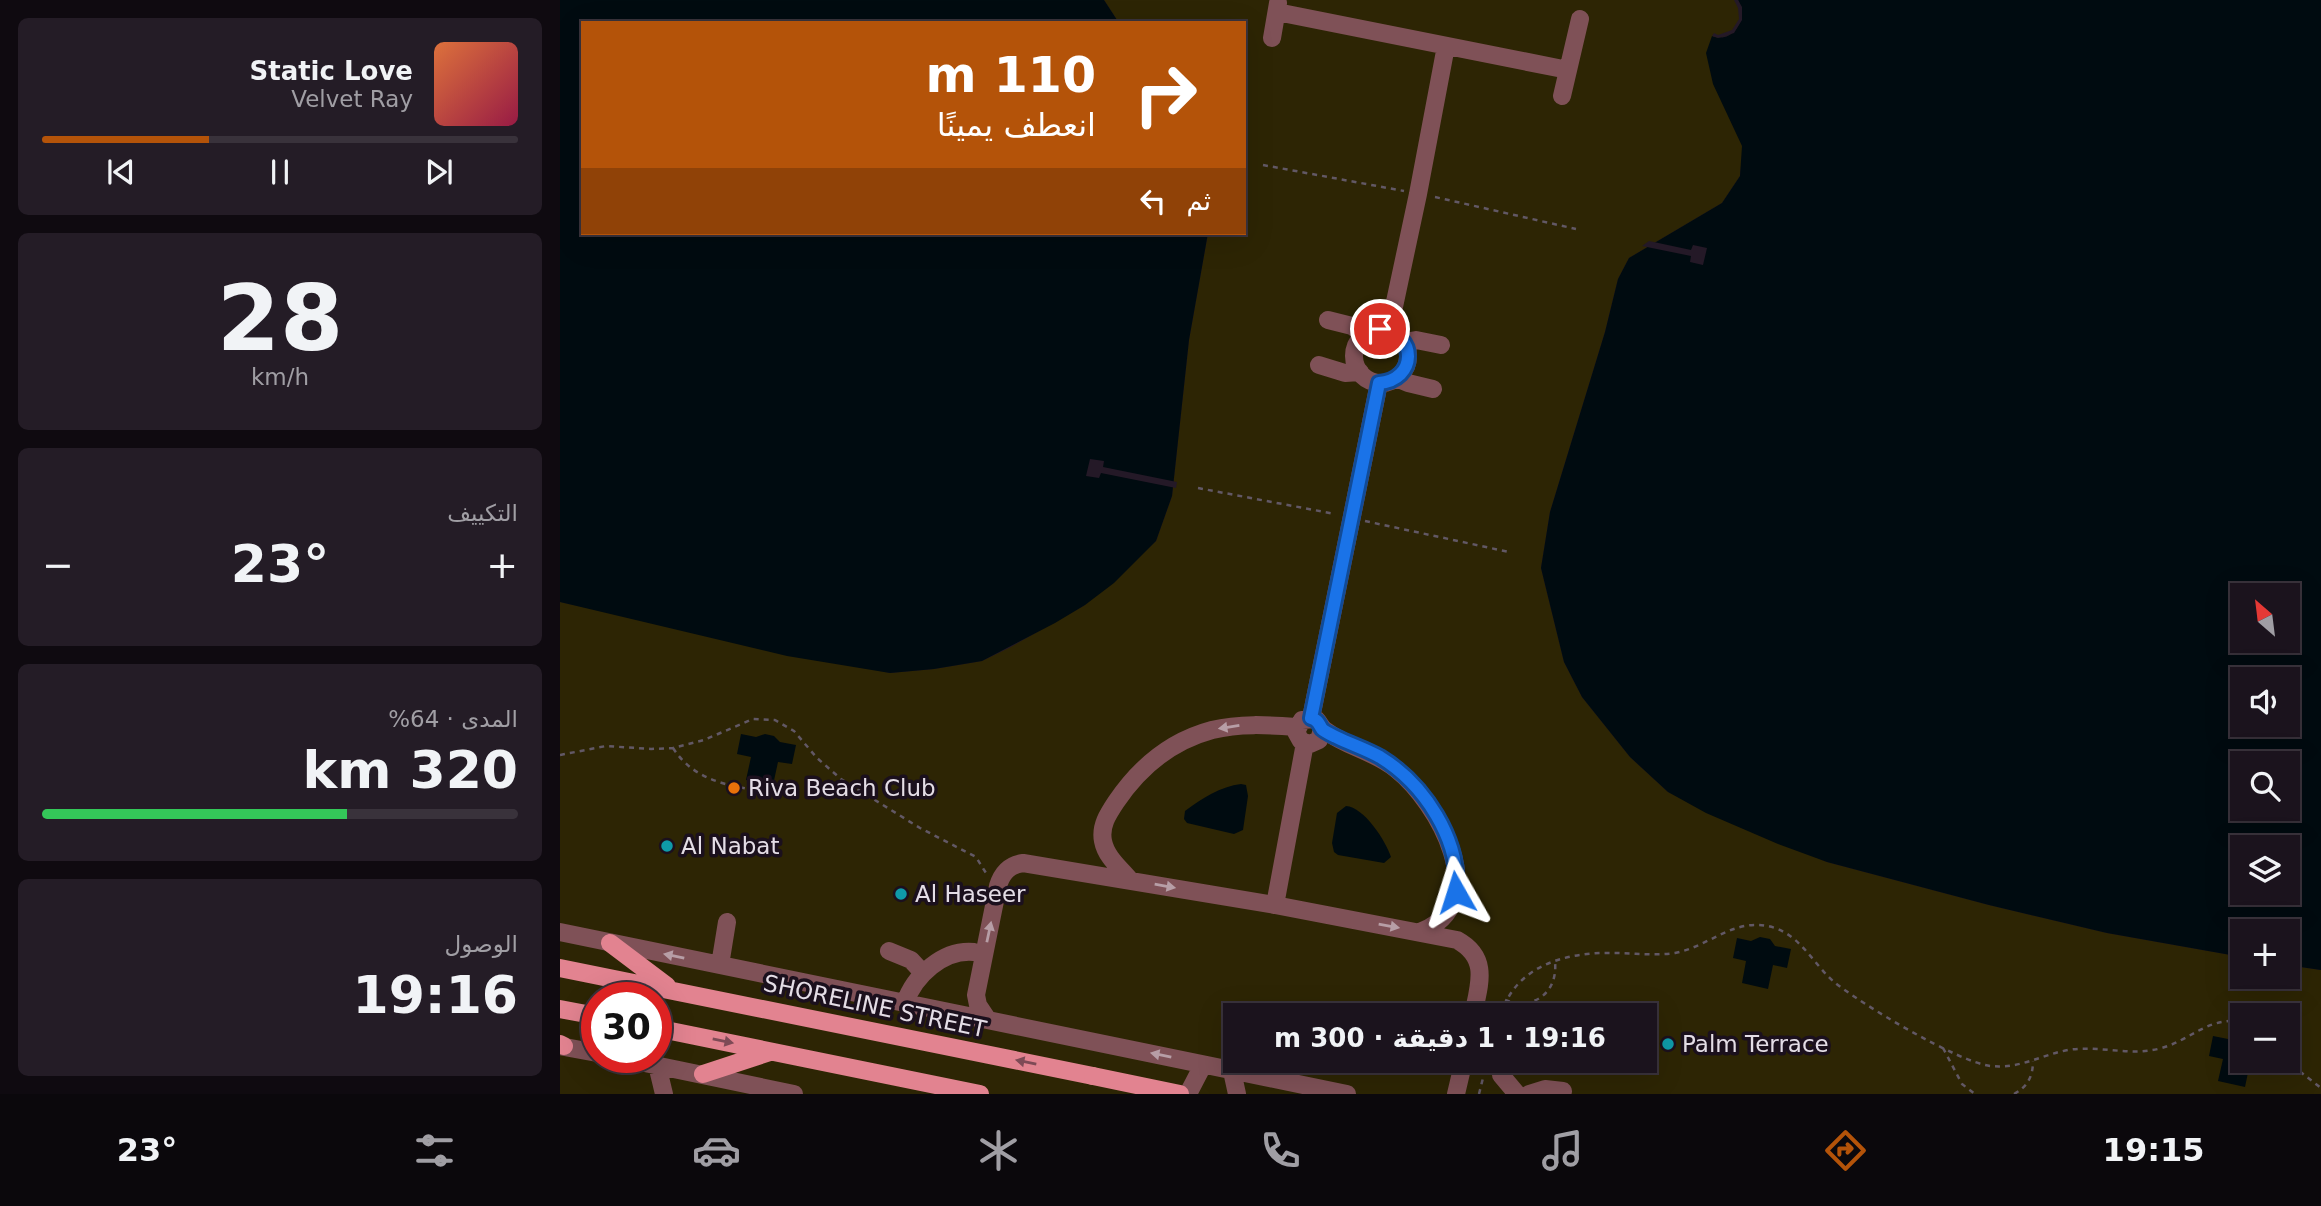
<!DOCTYPE html>
<html lang="ar">
<meta charset="utf-8">
<style>
body{margin:0;font-family:"DejaVu Sans",Vazirmatn,sans-serif;background:#241c26;color:#f1f3f6;direction:rtl;height:100vh;display:flex;flex-direction:column;font-size:26px;white-space:nowrap}
*{box-sizing:border-box;margin:0}
p{font-size:23px;color:#a09ea4}
.icon{flex:none;width:38px;height:38px;fill:none;stroke:currentColor;stroke-width:2;stroke-linecap:round;stroke-linejoin:round}
.map{position:relative;flex:1;overflow:hidden;direction:ltr}
.drawer{display:flex;flex-direction:column;gap:18px;padding:18px;background:#0f0a10;width:560px}
.drawer>*{flex:none}
.top-card{position:absolute;left:21px;top:21px;width:665px;height:214px;border-radius:0px;box-shadow:0 7px 28px #0002,0 0 0 2px #39323b;direction:rtl;background:#b45309;color:#fff;overflow:hidden}
.needle{width:46px;rotate:332deg}
.fabs{position:absolute;left:1670px;top:583px;display:grid;gap:14px}
.fabs a{display:grid;place-items:center;width:70px;height:70px;border-radius:0px;background:#1b131d;box-shadow:0 7px 28px #0002,0 0 0 2px #39323b;font-size:35px}
.speed{position:absolute;left:21px;top:982px;display:flex;gap:14px;font-size:35px;font-weight:700;text-align:center}
.speed>*{display:grid;place-content:center;width:91px;height:91px;border-radius:50%;background:#1b131d;box-shadow:0 7px 28px #0002,0 0 0 2px #39323b;line-height:1}
.speed .limit{border:10px solid #d22;background:#fff;color:#111}
.pin{position:absolute;display:grid;place-items:center;width:60px;height:60px;color:#fff;margin:-30px;border:4px solid #fff;border-radius:50%;box-shadow:0 2px 7px #0007}
.me{position:absolute;width:77px;margin:-38px;rotate:354deg;stroke-linejoin:round;filter:drop-shadow(0 0 5px #0008)}
.turn{display:flex;align-items:center;gap:24px;height:147px;padding:0 35px;font-size:32px}
.turn .icon{width:91px;height:91px;stroke-width:2.5}
.turn b{display:block;font-size:49px;line-height:60px}
.then{display:flex;align-items:center;height:66px;padding:0 35px;background:#0003;gap:14px;font-size:26px}
.big{font-size:52px;font-weight:700;line-height:1.1}
.drawer .card{flex:1;display:flex;flex-direction:column;justify-content:center;gap:10px;min-width:0;padding:0 24px;border-radius:10px;background:#241c26}
.drawer .dial{align-items:center;gap:0}
.dial b{font-size:91px;line-height:1}
.song{display:flex;align-items:center;gap:21px}
.cover{width:84px;height:84px;border-radius:10px;background:linear-gradient(135deg,hsl(20 70% 55%),hsl(340 70% 35%))}
.played{height:7px;border-radius:4px;background:linear-gradient(90deg,#b45309 35%,#39323b 35%)}
.keys{display:flex;justify-content:space-around;direction:ltr}
.heat{display:flex;justify-content:space-between;align-items:center;font-size:38px;direction:ltr}
.charge{height:10px;border-radius:5px;background:linear-gradient(90deg,#34c759 64%,#39323b 0)}
.trip{position:absolute;left:663px;top:1003px;width:434px;height:70px;border-radius:0px;background:#1b131d;box-shadow:0 7px 28px #0002,0 0 0 2px #39323b;font-weight:700;line-height:70px;text-align:center;direction:rtl}
.menu{display:flex;height:112px;justify-content:space-around;align-items:center;background:#0b080c;color:#a09ea4}
.menu .icon{width:49px;height:49px}
.menu .selected{color:#b45309}
.menu b{font-size:32px;color:#f1f3f6}
main{display:flex;flex:1;min-height:0}
.map>svg:first-child{display:block}
.sand{fill:#2d2504;fill-rule:evenodd}
.water{fill:#000b10;fill-rule:evenodd}
.pier{fill:#241927}
.lines{fill:none;stroke-linecap:round;stroke-linejoin:round}
.path{stroke:#625865;stroke-width:2.5;stroke-dasharray:5 5;stroke-linecap:butt}
.minor{stroke:#7f5157;stroke-width:18}
.major{stroke:#e28390;stroke-width:18}
.major-bridge{stroke:#e28390;stroke-width:18}
.oneway{fill:#b79ea6}
.oneway2{fill:#7e4a56}
.route-casing{stroke:#114b97;stroke-width:18}
.route{stroke:#1a73e8;stroke-width:12}
.food-dot{fill:#e8710a;stroke:#1b101d;stroke-width:2.5}
.culture-dot{fill:#0f9aa8;stroke:#1b101d;stroke-width:2.5}
.labels{text-anchor:middle;dominant-baseline:central;stroke-width:7;stroke-linejoin:round;paint-order:stroke}
.poi-label{font-size:23px;fill:#e4dde6;stroke:#1b101d;text-anchor:start}
.street-label{font-size:23px;fill:#e4dde6;stroke:#1b101d}
</style>
<main>
<div class="map">
<svg width="1761" height="1094" viewBox="0 0 1761 1094">
<rect width="100%" height="100%" fill="#241927"/>
<path class="sand" d="M544 0H1178L1182 20 1174 33 1158 38 1170 118 1183 146 1180 176 1162 203 1069 258 1058 279 1045 332 990 512 981 568 1004 662 1022 697 1070 757 1108 792 1267 862 1429 905 1547 933 1682 957V976H1727V965L1761 970V1094H0V602L330 673 374 669 422 661 449 648 525 605 596 541 612 496 629 340 648 233H684V23H559ZM37 998H96V1057H37ZM676 1015H1085V1060H676ZM1682 1015H1727V1060H1682Z"/>
<path class="water" d="M0 0H544L559 23H23V233H648L629 340 612 496 596 541 554 583 525 605 495 623 422 661 374 669 330 673 227 656 0 602Z
M1178 0H1761V970L1727 965V931H1682V957L1547 933 1429 905 1267 862 1218 844 1146 813 1108 792 1070 757 1022 697 1004 662 981 568 990 512 1045 332 1058 279 1069 258 1162 203 1180 176 1182 146 1153 84 1146 53 1152 36C1174 44 1188 18 1178 0ZM1682 595H1727V640H1682ZM1682 679H1727V724H1682ZM1682 763H1727V808H1682ZM1682 847H1727V892H1682Z
M181 734 196 737 205 734 214 736 220 742 236 745 232 764 218 762 213 785 186 780 191 757 177 754Z
M681 784 686 785 688 796 683 830 674 834 627 823 624 819 625 811C641 799 661 786 681 784Z
M786 806C804 807 826 841 831 857L824 863 778 855 774 852 772 843 777 813Z
M1200 937 1210 939 1215 946 1231 949 1227 968 1213 965 1208 989 1182 983 1186 961 1173 958 1177 938 1191 941Z
M1677 1035 1682 1037V1060L1705 1061 1704 1066 1690 1063 1685 1087 1658 1081 1663 1059 1649 1056 1653 1036 1668 1039Z"/>
<path class="pier" d="M1174 0H1178L1182 7V20L1174 33 1158 38 1152 36 1154 33 1158 35 1172 30 1179 19 1178 8Z
M1089 241 1131 250 1133 245 1147 248 1143 265 1130 262 1131 256 1082 246Z
M530 459 544 461 543 467 617 482 616 488 541 473 539 478 526 476Z"/>
<g class="lines">
<path class="path" d="M703 165 844 191
M875 197 1016 229
M638 488 775 514
M805 521 949 552
M113 748C137 785 176 786 216 794
M0 755 46 746 91 749 113 748 144 740 193 719 215 720 234 731 257 758 281 779 360 828 416 857 426 873
M945 1000C974 1011 998 992 995 962
M941 1015C955 966 1005 952 1052 953 1073 953 1094 956 1115 953 1151 946 1176 915 1215 928 1241 937 1253 963 1273 981 1299 1003 1399 1063 1431 1066 1460 1069 1481 1055 1508 1050 1538 1045 1568 1056 1598 1049 1631 1041 1644 1018 1682 1021
M1383 1048 1402 1084 1415 1094
M1727 1056 1738 1070 1761 1088
M919 1094 924 1074
M1454 1094C1467 1087 1473 1077 1473 1061"/>
<path class="minor" d="M717 12 1008 70
M712 38 718 3
M1002 96 1020 19
M768 320 792 326 805 335
M794 356a27 27 0 1 1 54 0a27 27 0 1 1-54 0Z
M829 330 858 194 886 46
M845 342 856 340 881 345
M759 365 785 373 800 372
M836 378 848 383 873 389
M751 718 819 383
M762 729 759 740 750 744 741 741 736 732 742 720 756 719C760 723 761 728 766 731 787 747 814 751 836 769 878 802 935 903 860 932
M570 880C560 868 546 857 543 841 540 826 548 814 556 802 579 768 611 741 652 730 680 723 708 725 737 727
M715 905 745 743
M0 932 787 1094
M329 951 351 960 363 973
M160 965 167 922
M345 1003C354 976 383 949 414 952
M428 1020 418 1005 416 995 438 886C442 873 449 865 463 863L715 905 897 940C930 958 919 985 913 1015
M0 1046 37 1053
M56 1057 234 1094
M97 1065 104 1094
M672 1071 677 1094
M941 1075 957 1094
M628 1094 643 1065
M896 1094 904 1060
M969 1094 985 1089 1003 1091"/>
<path class="major" d="M50 943 107 986
M0 968 533 1076
M0 1009 37 1016
M96 1028 420 1094
M0 1044 4 1046
M143 1074 210 1052"/>
<path class="major-bridge" d="M533 1076 620 1094"/>
</g>
<defs><path id="oneway-solid" d="M-6-.8H1V-3.2L6.5 0L1 3.2V.8H-6Z" transform="scale(1.75)"/></defs>
<g class="oneway">
<use href="#oneway-solid" transform="translate(669 727) rotate(171)"/>
<use href="#oneway-solid" transform="translate(605 886) rotate(10)"/>
<use href="#oneway-solid" transform="translate(829 926) rotate(10)"/>
<use href="#oneway-solid" transform="translate(429 932) rotate(-78)"/>
<use href="#oneway-solid" transform="translate(114 956) rotate(-168)"/>
<use href="#oneway-solid" transform="translate(601 1055) rotate(-169)"/>
</g>
<g class="oneway2">
<use href="#oneway-solid" transform="translate(163 1041) rotate(11)"/>
<use href="#oneway-solid" transform="translate(466 1062) rotate(-169)"/>
</g>
<g class="lines">
<defs>
<path id="route" d="M820 329C858 334 857 380 819 383L751 718C759 721 758 723 762 729 765 732 772 735 776 737 790 744 806 749 820 757 864 784 901 840 896 892"/>
</defs>
<use href="#route" class="route-casing"/>
<use href="#route" class="route"/>
</g>
<circle class="food-dot" cx="174" cy="788" r="7"/>
<g class="culture-dot">
<circle cx="107" cy="846" r="7"/>
<circle cx="341" cy="894" r="7"/>
<circle cx="1108" cy="1044" r="7"/>
</g>
<g class="labels">
<g class="poi-label">
<text x="188" y="788">Riva Beach Club</text>
<text x="121" y="846">Al Nabat</text>
<text x="355" y="894">Al Haseer</text>
<text x="1122" y="1044">Palm Terrace</text>
</g>
<g class="street-label">
<text transform="translate(315 1006) rotate(12)">SHORELINE STREET</text>
</g>
</g>
</svg>
<div class="fabs">
<a><svg class="needle" viewBox="-14 -14 28 28"><path d="M0-13l5 13h-10z" fill="#e53935"/><path d="M0 13l5-13h-10z" fill="#a09ea4"/></svg></a>
<a><svg class="icon" aria-label="sound" viewBox="0 0 24 24"><path d="M4 9h4l5-4v14l-5-4H4zM17 9q2 3 0 6"/></svg></a>
<a><svg class="icon" aria-label="search" viewBox="0 0 24 24"><circle cx="10" cy="10" r="6"/><path d="M15 15l6 6"/></svg></a>
<a><svg class="icon" aria-label="layers" viewBox="0 0 24 24"><path d="M12 4l9 5-9 5-9-5zM3 14l9 5 9-5"/></svg></a>
<a>+</a>
<a>−</a>
</div>
<div class="speed"><div class="limit">30</div></div>
<div class="pin" style="left:820px;top:329px;background:#d93025"><svg class="icon" aria-label="arrive" viewBox="0 0 24 24"><path d="M6 21V4h12l-3 4 3 4H6"/></svg></div>
<svg class="me" style="left:896px;top:892px" viewBox="-20 -20 40 40"><path d="M0-17L14 15 0 8-14 15z" fill="#1a73e8" stroke="#fff" stroke-width="4"/></svg>
<div class="trip">19:16 · 1 دقيقة · 300 m</div>
<div class="top-card">
<div class="turn"><svg class="icon" aria-label="right" viewBox="0 0 24 24"><path d="M7 20v-9h11M14 6l5 5-5 5"/></svg><div><b>110 m</b>انعطف يمينًا</div></div>
<div class="then">ثم<svg class="icon" aria-label="left" viewBox="0 0 24 24"><path d="M17 20v-9H6M10 6l-5 5 5 5"/></svg></div>
</div>
</div>
<section class="drawer">
<div class="card">
<div class="song"><i class="cover"></i><div><b>Static Love</b><p>Velvet Ray</p></div></div>
<div class="played"></div>
<div class="keys"><svg class="icon" aria-label="previous" viewBox="0 0 24 24"><path d="M18 5L8 12l10 7zM5 5v14"/></svg><svg class="icon" aria-label="pause" viewBox="0 0 24 24"><path d="M8 5v14M16 5v14"/></svg><svg class="icon" aria-label="next" viewBox="0 0 24 24"><path d="M6 5l10 7-10 7zM19 5v14"/></svg></div>
</div>
<div class="card dial"><b>28</b><p>km/h</p></div>
<div class="card"><p>التكييف</p>
<div class="heat"><a>−</a><b class="big">23°</b><a>+</a></div>
</div>
<div class="card"><p>المدى · 64%</p><b class="big">320 km</b><div class="charge"></div></div>
<div class="card"><p>الوصول</p><b class="big">19:16</b></div>
</section>
</main>
<nav class="menu">
<b>19:15</b>
<svg class="icon selected" aria-label="directions" viewBox="0 0 24 24"><path d="M12 3l9 9-9 9-9-9zM9 14v-3h6M13 9l2 2-2 2"/></svg>
<svg class="icon" aria-label="music" viewBox="0 0 24 24"><path d="M9 18V5l10-2v13"/><circle cx="6" cy="18" r="3"/><circle cx="16" cy="16" r="3"/></svg>
<svg class="icon" aria-label="phone" viewBox="0 0 24 24"><path d="M5 4h4l2 5-3 2q2 4 5 5l2-3 5 2v4C11 20 4 13 5 4z"/></svg>
<svg class="icon" aria-label="climate" viewBox="0 0 24 24"><path d="M12 3v18M4 7l16 10M4 17L20 7"/></svg>
<svg class="icon" aria-label="car" viewBox="0 0 24 24"><path d="M5 17H2v-5l4-1 3-4h7l3 4 3 1v5h-3M9 17h6M6 11h13"/><circle cx="7" cy="17" r="2"/><circle cx="17" cy="17" r="2"/></svg>
<svg class="icon" aria-label="filters" viewBox="0 0 24 24"><path d="M4 7h16M4 17h16"/><circle cx="9" cy="7" r="2"/><circle cx="15" cy="17" r="2"/></svg>
<b>23°</b>
</nav>
